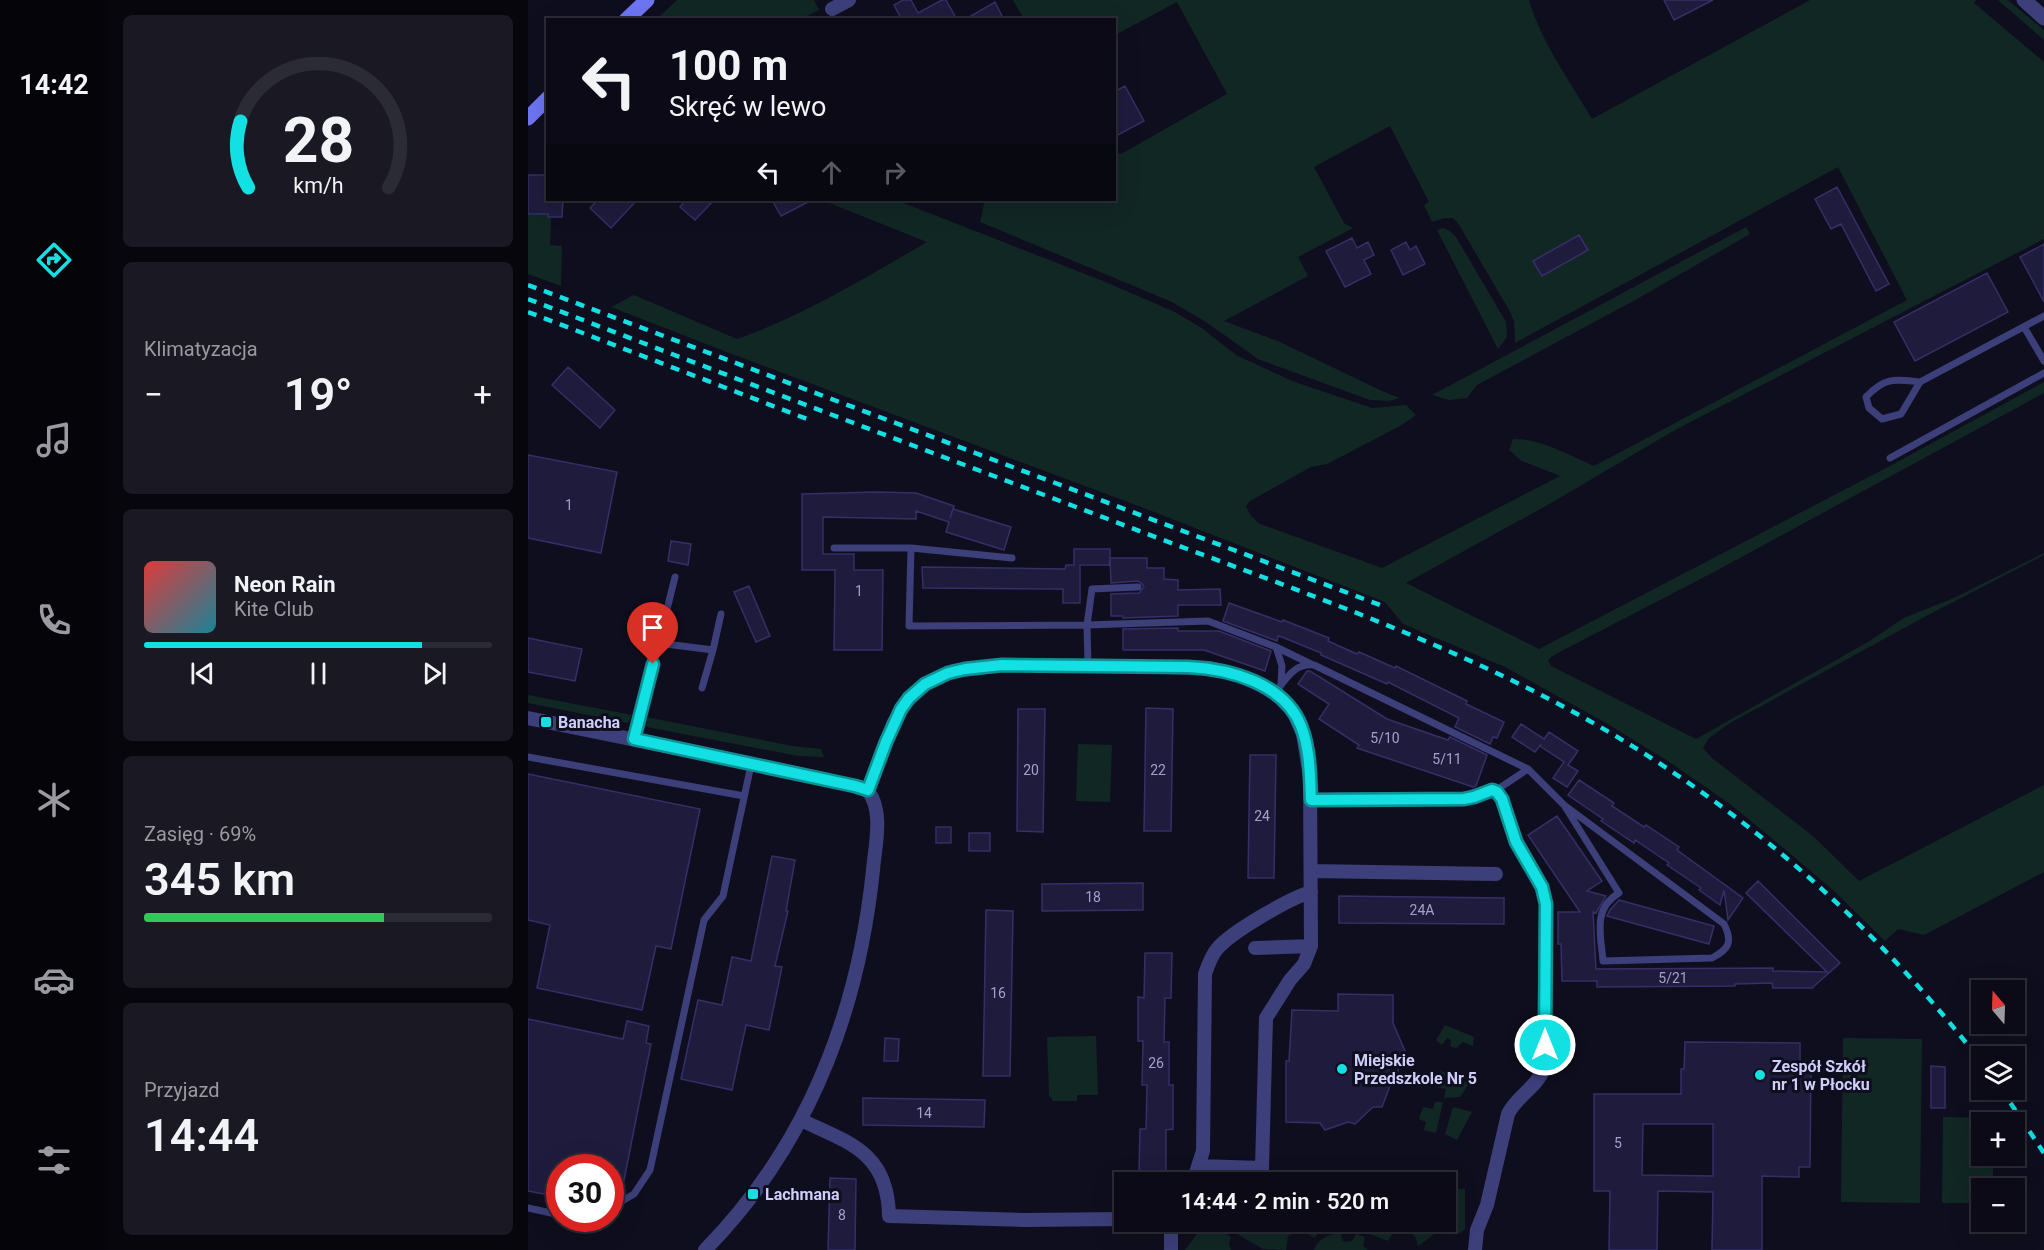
<!DOCTYPE html>
<html lang="pl">
<meta charset="utf-8">
<style>
body{margin:0;font-family:Roboto,sans-serif;background:#191823;color:#f1f3f6;height:100vh;display:flex;flex-direction:column;font-size:22px;white-space:nowrap}
*{box-sizing:border-box;margin:0}
p{font-size:20px;color:#9a9aa1}
.icon{flex:none;width:33px;height:33px;fill:none;stroke:currentColor;stroke-width:2;stroke-linecap:round;stroke-linejoin:round}
.map{position:relative;flex:1;overflow:hidden}
.drawer{display:flex;flex-direction:column;gap:15px;padding:15px;background:#06060c;width:420px}
.drawer>*{flex:none}
.guide{position:absolute;left:18px;top:18px;width:570px;height:183px;border-radius:0px;box-shadow:0 6px 24px #0002,0 0 0 2px #2b2b35;background:#0b0a16;color:#f1f3f6;overflow:hidden}
.needle{width:39px;rotate:341deg}
.tools{position:absolute;left:1443px;top:980px;display:grid;gap:12px}
.tools a{display:grid;place-items:center;width:54px;height:54px;border-radius:0px;background:#0b0a16;box-shadow:0 6px 24px #0002,0 0 0 2px #2b2b35;font-size:30px}
.speed{position:absolute;left:18px;top:1154px;display:flex;gap:12px;font-size:30px;font-weight:700;text-align:center}
.speed>*{display:grid;place-content:center;width:78px;height:78px;border-radius:50%;background:#0b0a16;box-shadow:0 6px 24px #0002,0 0 0 2px #2b2b35;line-height:1}
.speed .limit{border:9px solid #d22;background:#fff;color:#111}
.pin{position:absolute;display:grid;place-items:center;width:51px;height:51px;color:#fff;margin:-62px -26px;border-radius:50% 50% 50% 0;rotate:-45deg;box-shadow:0 0 6px #0007}
.pin .icon{rotate:45deg}
.me{position:absolute;width:66px;margin:-33px;rotate:0deg;stroke-linejoin:round;filter:drop-shadow(0 0 4px #0008)}
.turn{display:flex;align-items:center;gap:21px;height:126px;padding:0 24px;font-size:27px}
.turn .icon{width:78px;height:78px;stroke-width:2.5}
.turn b{display:block;font-size:42px;line-height:51px}
.lanes{display:flex;align-items:center;height:57px;padding:0 24px;background:#0003;justify-content:center;gap:30px;direction:ltr}
.lanes .off{opacity:.35}
.big{font-size:45px;font-weight:600;line-height:1.1}
.drawer .widget{flex:1;display:flex;flex-direction:column;justify-content:center;gap:9px;min-width:0;padding:0 21px;border-radius:9px;background:#191823}
.drawer .dial{align-items:center;gap:0}
.dial svg{height:156px;overflow:visible;fill:none;stroke:#2b2b35;stroke-width:7;stroke-linecap:round;text-anchor:middle}
.dial text{fill:#f1f3f6;stroke:none}
.song{display:flex;align-items:center;gap:18px}
.cover{width:72px;height:72px;border-radius:9px;background:linear-gradient(135deg,hsl(0 70% 55%),hsl(190 70% 35%))}
.played{height:6px;border-radius:3px;background:linear-gradient(90deg,#12e0e3 80%,#2b2b35 80%)}
.keys{display:flex;justify-content:space-around;direction:ltr}
.heat{display:flex;justify-content:space-between;align-items:center;font-size:33px;direction:ltr}
.charge{height:9px;border-radius:4px;background:linear-gradient(90deg,#34c759 69%,#2b2b35 0)}
.trip{position:absolute;left:586px;top:1172px;width:342px;height:60px;border-radius:0px;background:#0b0a16;box-shadow:0 6px 24px #0002,0 0 0 2px #2b2b35;font-weight:600;line-height:60px;text-align:center}
main{display:flex;flex:1;min-height:0}
.tabs{display:flex;flex-direction:column;width:108px;justify-content:space-around;align-items:center;background:#040409;color:#9a9aa1}
.tabs .icon{width:42px;height:42px}
.tabs .selected{color:#12e0e3}
.tabs b{font-size:27px;color:#f1f3f6}
.map>svg:first-child{display:block}
.green{fill:#112724}
.building{fill:#1f1b3d;stroke:#352f67;stroke-width:1.5;fill-rule:evenodd}
.lines{fill:none;stroke-linecap:round;stroke-linejoin:round}
.service{stroke:#3c3f79;stroke-width:7}
.minor{stroke:#3c3f79;stroke-width:14}
.tertiary{stroke:#3c3f79;stroke-width:15}
.secondary{stroke:#6d75f3;stroke-width:15}
.rail{stroke:#12e0e3;stroke-width:4.5;stroke-dasharray:9 8;stroke-linecap:butt}
.route-casing{stroke:#0c9294;stroke-width:15}
.route{stroke:#12e0e3;stroke-width:10}
.poi-dot{fill:#12e0e3;stroke:#0f0e1e;stroke-width:2}
.labels{text-anchor:middle;dominant-baseline:central;stroke-width:6;stroke-linejoin:round;paint-order:stroke}
.number-label{font-size:14px;fill:#a3a1cc}
.poi-label{font-size:16px;font-weight:bold;fill:#cfcefb;stroke:#0f0e1e;text-anchor:start}
</style>
<main>
<nav class="tabs">
<b>14:42</b>
<svg class="icon selected" aria-label="directions" viewBox="0 0 24 24"><path d="M12 3l9 9-9 9-9-9zM9 14v-3h6M13 9l2 2-2 2"/></svg>
<svg class="icon" aria-label="music" viewBox="0 0 24 24"><path d="M9 18V5l10-2v13"/><circle cx="6" cy="18" r="3"/><circle cx="16" cy="16" r="3"/></svg>
<svg class="icon" aria-label="phone" viewBox="0 0 24 24"><path d="M5 4h4l2 5-3 2q2 4 5 5l2-3 5 2v4C11 20 4 13 5 4z"/></svg>
<svg class="icon" aria-label="climate" viewBox="0 0 24 24"><path d="M12 3v18M4 7l16 10M4 17L20 7"/></svg>
<svg class="icon" aria-label="car" viewBox="0 0 24 24"><path d="M5 17H2v-5l4-1 3-4h7l3 4 3 1v5h-3M9 17h6M6 11h13"/><circle cx="7" cy="17" r="2"/><circle cx="17" cy="17" r="2"/></svg>
<svg class="icon" aria-label="filters" viewBox="0 0 24 24"><path d="M4 7h16M4 17h16"/><circle cx="9" cy="7" r="2"/><circle cx="15" cy="17" r="2"/></svg>
</nav>
<section class="drawer">
<div class="widget dial"><svg viewBox="0 0 100 80">
<path d="M14 69A42 42 0 1 1 86 69"/>
<path d="M14 69A42 42 0 0 1 10 35" stroke="#12e0e3"/>
<text x="50" y="56" font-size="32" font-weight="700">28</text>
<text x="50" y="72" font-size="11">km/h</text>
</svg></div>
<div class="widget"><p>Klimatyzacja</p>
<div class="heat"><a>−</a><b class="big">19°</b><a>+</a></div>
</div>
<div class="widget">
<div class="song"><i class="cover"></i><div><b>Neon Rain</b><p>Kite Club</p></div></div>
<div class="played"></div>
<div class="keys"><svg class="icon" aria-label="previous" viewBox="0 0 24 24"><path d="M18 5L8 12l10 7zM5 5v14"/></svg><svg class="icon" aria-label="pause" viewBox="0 0 24 24"><path d="M8 5v14M16 5v14"/></svg><svg class="icon" aria-label="next" viewBox="0 0 24 24"><path d="M6 5l10 7-10 7zM19 5v14"/></svg></div>
</div>
<div class="widget"><p>Zasięg · 69%</p><b class="big">345 km</b><div class="charge"></div></div>
<div class="widget"><p>Przyjazd</p><b class="big">14:44</b></div>
</section>
<div class="map">
<svg width="1516" height="1250" viewBox="0 0 1516 1250">
<rect width="100%" height="100%" fill="#0f0e1e"/>
<path class="green" d="M149 0H286L291 10 273 19H129Z
M485 0H1001C1014 44 1041 79 1064 119L1282 0H1448L1446 3 1516 62V239L1147 430 1023 503 878 583 1011 649 1360 467 1516 382V393L1184 573 1024 656 1020 661 1023 666 1168 739 1340 642 1376 618 1428 597 1516 553V555L1400 615 1202 723 1181 738 1175 748 1184 758 1285 836 1331 881 1516 785V872L1396 935 1370 929 1357 941 1306 891 1252 845 1202 804 1143 763 1078 723 977 667 875 624 857 602 621 510 196 351 83 307 106 295 209 339C277 315 337 278 399 242L294 200H368L575 281 647 312 675 329 708 355 764 381 844 408 878 405 888 415 872 426 799 464 783 467 722 501 718 506 723 516 732 524 854 568 1032 476 994 461 981 450 985 439C1012 438 1042 456 1066 466L1379 300 1310 167 987 343 986 321 981 310 930 223 925 218H916L904 222 896 205 901 202 862 126 786 167 816 223 825 228 770 257 780 276 696 321 752 342 856 392 872 398 860 401 842 400 730 359 678 322 644 302 452 222 457 200H586L587 153 593 154 699 94 649 2 587 35 586 20 496 19Z
M1470 0H1480L1516 30V40Z
M0 214H20V217H23L22 245 34 246 33 286 0 274Z
M1218 227 1222 234 1109 299 949 385 939 398 921 400 904 395Z
M915 228 922 231 928 237 978 322 979 337 970 349 909 230Z
M0 695 104 715 100 723 0 703Z
M118 717 265 746 293 749 296 757 270 756 119 727Z
M550 744 584 745 582 802 548 801Z
M917 1025 946 1037 945 1046 935 1042 928 1048 922 1046 923 1040 919 1038 914 1045 908 1040Z
M568 1036 570 1095H549V1101H525L521 1095 519 1037Z
M1315 1038 1394 1039 1392 1203 1313 1202Z
M912 1071 921 1074 925 1071 932 1074V1079L941 1084 932 1097 916 1098 918 1089 907 1087Z
M907 1102H915L908 1133 896 1130 898 1122 891 1119 895 1107 905 1109Z
M925 1107 944 1112 929 1140 917 1134Z
M1415 1117 1465 1118V1122H1454V1155H1465V1188H1454L1453 1203H1414Z
M918 1189H937V1229L932 1233C904 1228 911 1233 890 1246L888 1238 881 1230V1221H918Z
M687 1221H796L791 1233 786 1238C778 1231 769 1230 760 1236L758 1250 735 1249Z
M800 1221H877L876 1229 865 1233 860 1241 828 1229H800Z
M678 1222 703 1237 701 1243 703 1250H657Z
M813 1233 814 1240 817 1242 824 1241 828 1234 837 1237 835 1246 840 1250H786C790 1238 801 1234 813 1233Z"/>
<path class="building" d="M375 0H383L390 13 414 0H418L429 20H374L366 5Z
M1136 0H1185L1146 20Z
M467 2 476 20H436Z
M597 86 616 121 586 137V92Z
M0 175H20V200H35L34 217H20V214H0Z
M1309 187 1361 284 1348 291 1313 224 1303 229 1287 199Z
M70 200H109L83 228 62 208Z
M158 200H186L167 220 152 207Z
M244 200H284L253 216Z
M1051 235 1060 250 1014 276 1005 261Z
M824 238 829 248 840 242 846 255 836 260 843 274 817 287 798 251Z
M878 242 882 250 888 246 897 264 875 275 863 250Z
M1516 244V302L1492 257Z
M1459 273 1480 312 1387 361 1366 322Z
M40 367 87 410 72 428 24 385Z
M0 455 89 472 73 553 0 538Z
M349 492 388 493 426 506 422 518 425 509 483 527 476 550 418 532 421 522 388 511V519L295 517V554H326V570H355L354 650H306L307 570H274V494Z
M143 541 163 544 160 565 140 561Z
M546 549H582V558H619V568H636V579L650 580V590L692 589 693 605H650V616L595 618V616H583V594L611 593 616 587 614 584 610 581 583 583 582 559 581 565H552V603H535V589L395 588 394 567 537 569 538 565H546Z
M221 586 242 636 228 642 206 592Z
M701 603 754 622 755 620 801 638 800 641 829 654 831 652 867 668 868 666 939 701 938 704 976 722 969 738 965 737 962 744 927 727 931 718 860 682 859 684 793 655V653L754 637 750 636 749 641 695 621Z
M650 628V631H691L743 651 737 671 676 650H595V629Z
M0 638 54 649 47 681 0 672Z
M779 671H782L859 719 920 740 922 737 959 755 948 786 945 787 829 748 831 745 791 719 801 704 770 684Z
M618 708 645 709 643 831H616Z
M490 709H517L515 832 489 831Z
M993 724 1016 739 1021 732 1050 751 1040 765 1050 771 1039 787 1025 778 1036 762 1012 746 1013 744 1007 752 984 737Z
M722 755H748L746 878H720Z
M0 774 172 809 143 949 128 946 114 1010 9 988 22 925 0 920Z
M1051 780 1086 803 1084 806 1116 827 1118 825 1151 847 1149 850 1215 898 1200 920 1196 890 1192 905 1171 890 1173 888 1139 865 1141 863 1107 840 1106 843 1073 821 1075 819 1040 795Z
M1029 816 1074 881 1059 891 1078 896 1068 913 1065 912 1068 969 1245 968V971L1299 972 1218 893 1230 881 1312 963 1284 988H1245L1244 983 1207 984V986L1069 987V981H1034L1033 944H1030V912H1052L1000 835Z
M408 827H423V843H408Z
M441 833H462V851H441Z
M244 856 267 860 258 911H260L247 966 254 967 241 1030 218 1025 204 1090 153 1079 170 1000 194 1005 204 957 223 961Z
M615 883V910L514 911V884Z
M811 896 976 898V924L811 923Z
M1091 900 1186 926 1181 944 1079 916 1082 910Z
M458 910 485 911 482 1076H455Z
M617 953H644L643 998H637L636 1042H641V1085H645V1129L638 1130V1174L611 1173 612 1129H618L619 1085H614L615 1041H610V997L616 998Z
M810 994 865 995V1023L877 1051 870 1056V1082L863 1083 854 1107H845L827 1124 820 1122 797 1130 792 1123 758 1122V1061H761L764 1010 810 1011Z
M0 1019 95 1039 99 1021 121 1026 118 1043 123 1044 95 1185 82 1182V1167H32V1197L0 1191Z
M357 1038 371 1039 370 1061H356Z
M1157 1042 1272 1043V1063H1283L1282 1167H1271V1177L1234 1176V1250H1184L1185 1192 1130 1191 1129 1250H1081L1082 1191H1066V1094H1153V1069H1156ZM1115 1124H1185V1176L1114 1175Z
M1403 1066 1417 1067V1108H1403Z
M335 1098 457 1100 456 1127 335 1125Z
M302 1178 328 1179 327 1250H300Z"/>
<g class="lines">
<path class="service" d="M1496 327 1516 361
M1392 382C1366 379 1357 377 1338 397L1341 408 1354 419 1373 414 1392 382 1516 316
M1362 458 1516 373
M306 548H383L381 626 559 625 564 589 610 587
M383 548 484 558
M130 643 185 650 174 688
M185 650 193 614
M560 666 559 625 680 621 748 647
M753 683 754 666 748 647 783 664
M747 693C758 679 766 663 786 665L1000 769
M107 739 147 577
M0 757 216 796
M967 791 1000 769 1036 805 1196 924C1205 942 1201 949 1184 958L1075 961C1073 935 1064 909 1091 893L1036 805
M0 1208 32 1215
M82 1208 106 1194 122 1170 176 920 195 896 223 765
M48 1218 61 1221 65 1218"/>
<path class="minor" d="M304 9 321 0
M0 718C109 740 218 762 327 786L340 791
M340 791 365 724 377 703 397 684 425 671 474 665 591 666 682 668 713 676 736 687 750 696 765 711 775 734 782 777 783 946 727 948
M783 800 936 799 966 790 974 799 989 842 1014 887 1018 904 1016 1069C1008 1088 989 1096 980 1114L959 1205 949 1230 947 1250
M783 871 968 874
M273 1120C322 1143 360 1153 361 1216L496 1220 597 1219
M671 1166 734 1168 738 1018 762 980 776 964 783 946
M665 1182 675 1151 677 974C680 965 683 956 689 949 703 932 762 898 783 892
M177 1250C280 1145 330 1015 345 870 347 846 356 811 340 791
M643 1250V1221"/>
<path class="tertiary" d="M1496 0 1516 18"/>
<path class="secondary" d="M98 20 119 0
M0 118 20 98"/>
<path class="rail" d="M0 285 852 605
M0 299C193 373 386 446 580 519 738 580 902 633 1051 715 1209 802 1344 921 1454 1063
M0 312 279 419
M1473 1089 1516 1153"/>
</g>
<g class="lines">
<defs>
<path id="route" d="M125 664 106 739 327 786 340 790 358 742 373 709 381 698 397 684 420 673 437 669 474 665 660 667C702 669 756 683 773 726 782 749 782 775 783 800L936 799 946 797 964 790 969 792 974 799 988 842 1014 887 1018 904 1017 1045"/>
</defs>
<use href="#route" class="route-casing"/>
<use href="#route" class="route"/>
</g>
<g class="poi-dot">
<rect x="12" y="716" width="12" height="12" rx="3"/>
<circle cx="814" cy="1069" r="6"/>
<circle cx="1232" cy="1075" r="6"/>
<rect x="219" y="1188" width="12" height="12" rx="3"/>
</g>
<g class="labels">
<g class="number-label">
<text x="41" y="505">1</text>
<text x="331" y="591">1</text>
<text x="857" y="738">5/10</text>
<text x="919" y="759">5/11</text>
<text x="503" y="770">20</text>
<text x="630" y="770">22</text>
<text x="734" y="816">24</text>
<text x="565" y="897">18</text>
<text x="894" y="910">24A</text>
<text x="1145" y="978">5/21</text>
<text x="470" y="993">16</text>
<text x="628" y="1063">26</text>
<text x="396" y="1113">14</text>
<text x="1090" y="1143">5</text>
<text x="314" y="1215">8</text>
</g>
<g class="poi-label">
<text x="30" y="722">Banacha</text>
<text x="826" y="1060">Miejskie<tspan x="826" dy="18">Przedszkole Nr 5</tspan></text>
<text x="1244" y="1066">Zespół Szkół<tspan x="1244" dy="18">nr 1 w Płocku</tspan></text>
<text x="237" y="1194">Lachmana</text>
</g>
</g>
</svg>
<div class="tools">
<a><svg class="needle" viewBox="-14 -14 28 28"><path d="M0-13l5 13h-10z" fill="#e53935"/><path d="M0 13l5-13h-10z" fill="#9a9aa1"/></svg></a>
<a><svg class="icon" aria-label="layers" viewBox="0 0 24 24"><path d="M12 4l9 5-9 5-9-5zM3 14l9 5 9-5"/></svg></a>
<a>+</a>
<a>−</a>
</div>
<div class="speed"><div class="limit">30</div></div>
<div class="pin" style="left:125px;top:664px;background:#d93025"><svg class="icon" aria-label="arrive" viewBox="0 0 24 24"><path d="M6 21V4h12l-3 4 3 4H6"/></svg></div>
<svg class="me" style="left:1017px;top:1045px" viewBox="-20 -20 40 40"><circle r="17" fill="#12e0e3" stroke="#fff" stroke-width="3"/><path d="M0-11L8 9 0 5-8 9z" fill="#fff"/></svg>
<div class="trip">14:44 · 2 min · 520 m</div>
<div class="guide">
<div class="turn"><svg class="icon" aria-label="left" viewBox="0 0 24 24"><path d="M17 20v-9H6M10 6l-5 5 5 5"/></svg><div><b>100 m</b>Skręć w lewo</div></div>
<div class="lanes"><svg class="icon" aria-label="left" viewBox="0 0 24 24"><path d="M17 20v-9H6M10 6l-5 5 5 5"/></svg><svg class="icon off" aria-label="ahead" viewBox="0 0 24 24"><path d="M12 20V5M6 11l6-6 6 6"/></svg><svg class="icon off" aria-label="right" viewBox="0 0 24 24"><path d="M7 20v-9h11M14 6l5 5-5 5"/></svg></div>
</div>
</div>
</main>
